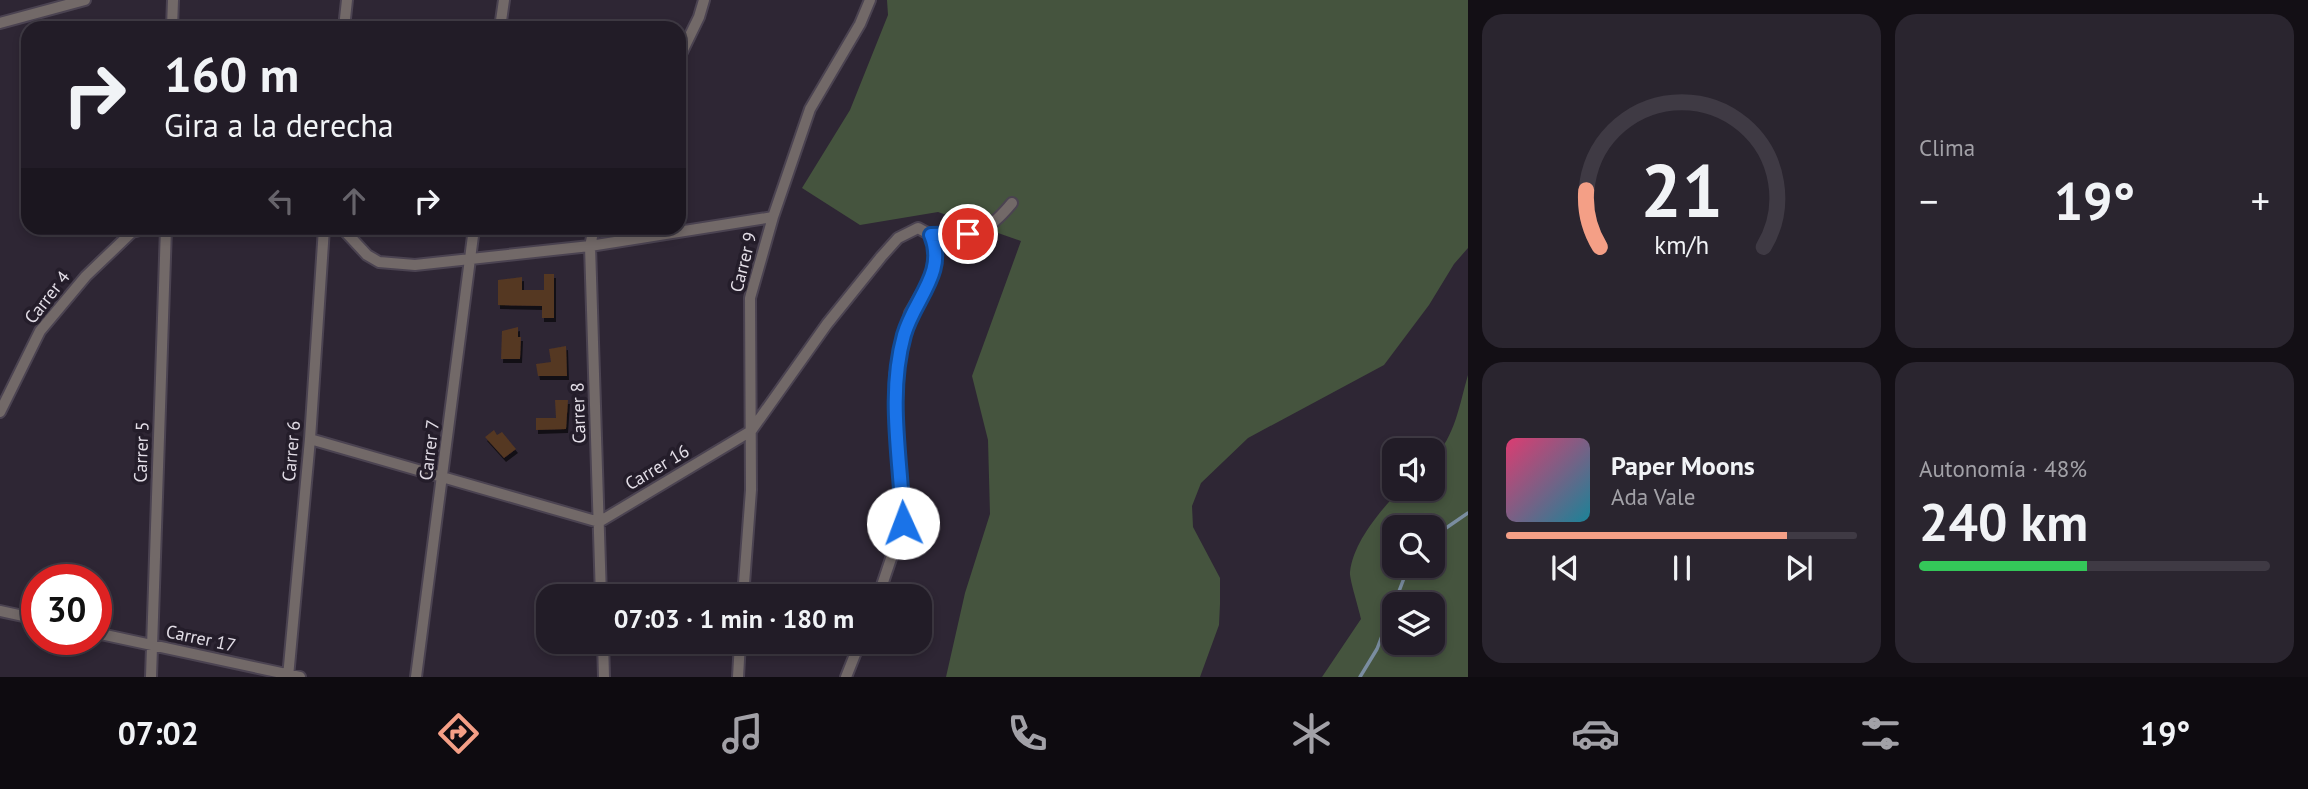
<!DOCTYPE html>
<html lang="es">
<meta charset="utf-8">
<style>
body{margin:0;font-family:"PT Sans",sans-serif;background:#2a252f;color:#f1f3f6;height:100vh;display:flex;flex-direction:column;font-size:26px;white-space:nowrap}
*{box-sizing:border-box;margin:0}
p{font-size:23px;color:#a2a1a7}
.icon{flex:none;width:38px;height:38px;fill:none;stroke:currentColor;stroke-width:2;stroke-linecap:round;stroke-linejoin:round}
.map{position:relative;flex:1;overflow:hidden}
.sheet{display:flex;flex-direction:column;gap:14px;padding:14px;background:#130f15;width:840px}
.sheet>*{flex:none}
.hud{position:absolute;left:21px;top:21px;width:665px;height:214px;border-radius:21px;box-shadow:0 4px 10px #0003,0 0 0 2px #3f3a44;background:#221c27;color:#f1f3f6;overflow:hidden}
.tools{position:absolute;left:1382px;top:438px;display:grid;gap:14px}
.tools a{display:grid;place-items:center;width:63px;height:63px;border-radius:14px;background:#221c27;box-shadow:0 4px 10px #0003,0 0 0 2px #3f3a44;font-size:35px}
.speed{position:absolute;left:21px;top:564px;display:flex;gap:14px;font-size:35px;font-weight:700;text-align:center}
.speed>*{display:grid;place-content:center;width:91px;height:91px;border-radius:50%;background:#221c27;box-shadow:0 4px 10px #0003,0 0 0 2px #3f3a44;line-height:1}
.speed .limit{border:10px solid #d22;background:#fff;color:#111}
.pin{position:absolute;display:grid;place-items:center;width:60px;height:60px;color:#fff;margin:-30px;border:4px solid #fff;border-radius:50%;box-shadow:0 2px 7px #0007}
.me{position:absolute;width:77px;margin:-38px;rotate:358deg;stroke-linejoin:round;filter:drop-shadow(0 0 5px #0008)}
.turn{display:flex;align-items:center;gap:24px;height:147px;padding:0 28px;font-size:32px}
.turn .icon{width:91px;height:91px;stroke-width:2.5}
.turn b{display:block;font-size:49px;line-height:60px}
.lanes{display:flex;align-items:center;height:66px;padding:0 28px;background:#0003;justify-content:center;gap:35px;direction:ltr}
.lanes .off{opacity:.35}
.big{font-size:52px;font-weight:800;line-height:1.1}
.sheet .tile{flex:1;display:flex;flex-direction:column;justify-content:center;gap:10px;min-width:0;padding:0 24px;border-radius:21px;background:#2a252f}
.sheet .dial{align-items:center;gap:0}
.dial svg{height:182px;overflow:visible;fill:none;stroke:#3f3a44;stroke-width:7;stroke-linecap:round;text-anchor:middle}
.dial text{fill:#f1f3f6;stroke:none}
.song{display:flex;align-items:center;gap:21px}
.cover{width:84px;height:84px;border-radius:10px;background:linear-gradient(135deg,hsl(340 70% 55%),hsl(190 70% 35%))}
.played{height:7px;border-radius:4px;background:linear-gradient(90deg,#f49f86 80%,#3f3a44 80%)}
.keys{display:flex;justify-content:space-around;direction:ltr}
.heat{display:flex;justify-content:space-between;align-items:center;font-size:38px;direction:ltr}
.charge{height:10px;border-radius:5px;background:linear-gradient(90deg,#34c759 48%,#3f3a44 0)}
.sheet .tiles{flex:1;display:grid;gap:14px;grid-template-columns:repeat(2,1fr)}
.trip{position:absolute;left:536px;top:584px;width:396px;height:70px;border-radius:21px;background:#221c27;box-shadow:0 4px 10px #0003,0 0 0 2px #3f3a44;font-weight:800;line-height:70px;text-align:center}
.menu{display:flex;height:112px;justify-content:space-around;align-items:center;background:#0e0b10;color:#a2a1a7}
.menu .icon{width:49px;height:49px}
.menu .on{color:#f49f86}
.menu b{font-size:32px;color:#f1f3f6}
main{display:flex;flex:1;min-height:0}
.map>svg:first-child{display:block}
.green{fill:#45543e;fill-rule:evenodd}
.lines{fill:none;stroke-linecap:round;stroke-linejoin:round}
.stream{stroke:#7a8da0;stroke-width:3.5}
.building{fill:#543723;filter:url(#shadow)}
.street-casing{stroke:#4b4351;stroke-width:14}
.street{stroke:#726968;stroke-width:10}
.route-casing{stroke:#114b97;stroke-width:18}
.route{stroke:#1a73e8;stroke-width:12}
.labels{text-anchor:middle;dominant-baseline:central;stroke-width:7;stroke-linejoin:round;paint-order:stroke}
.street-label{font-size:18px;fill:#e3dee7;stroke:#241d2a}
</style>
<main>
<div class="map">
<svg width="1468" height="677" viewBox="0 0 1468 677">
<defs>
<filter id="shadow"><feDropShadow dx="2" dy="4" stdDeviation="0" flood-color="#0009"/></filter>
</defs>
<rect width="100%" height="100%" fill="#2e2634"/>
<path class="green" d="M887 0H1468V248L1454 264 1429 305 1384 365 1248 438 1201 483 1192 506 1193 527 1220 578V604L1219 625 1200 677H946L965 593 990 514 988 440 972 376 1021 241 938 212 860 225 802 188 850 110 888 15Z
M1468 375V677H1322L1361 619C1359 609 1349 578 1350 572 1354 540 1381 511 1401 488H1433V458C1455 438 1460 402 1468 375ZM1395 527H1433V565H1395ZM1395 604H1433V642H1395Z"/>
<g class="lines">
<path class="stream" d="M1433 537 1468 513
M1360 677 1377 649 1409 565"/>
</g>
<path class="building" d="M544 274H554V318H542V306L498 305V280L522 277V290H544Z
M518 327V337H521L520 359H501L502 331Z
M566 346 567 376H538L536 364 551 362 549 349Z
M555 400H568L566 429 536 430V418H556Z
M494 430 497 435 502 432 516 449 504 458 485 437Z"/>
<g class="lines">
<defs>
<path id="street" d="M0 23 85 0
M172 28 173 0
M344 28 347 0
M500 28 504 0
M679 58 699 17 704 0
M342 228 367 255 379 262 415 265 590 246 773 217
M594 228 590 246 601 597
M931 235C974 234 983 238 1012 203
M0 412 40 331 86 276 132 232 147 228
M310 439 599 522 751 431 827 324 881 257 898 238 918 228 931 235
M743 597 751 490 750 298 773 217 810 109 860 24 870 0
M878 597 903 523 895 375 910 313 933 274 937 250 931 235
M0 611 37 619
M96 633 300 677
M603 642 604 677
M151 677 166 228
M288 677 310 439 324 228
M416 677 474 228
M738 677 740 642
M846 677 860 642"/>
</defs>
<use href="#street" class="street-casing"/>
<use href="#street" class="street"/>
</g>
<g class="lines">
<defs>
<path id="route" d="M903 523C901 460 887 396 904 335 914 299 947 273 931 235L968 234"/>
</defs>
<use href="#route" class="route-casing"/>
<use href="#route" class="route"/>
</g>
<g class="labels">
<g class="street-label">
<text transform="translate(743 262) rotate(-76)">Carrer 9</text>
<text transform="translate(47 297) rotate(-52)">Carrer 4</text>
<text transform="translate(578 413) rotate(-92)">Carrer 8</text>
<text transform="translate(429 450) rotate(-83)">Carrer 7</text>
<text transform="translate(291 451) rotate(-85)">Carrer 6</text>
<text transform="translate(141 452) rotate(-88)">Carrer 5</text>
<text transform="translate(657 467) rotate(-31)">Carrer 16</text>
<text transform="translate(201 638) rotate(12)">Carrer 17</text>
</g>
</g>
</svg>
<div class="tools">
<a><svg class="icon" aria-label="sound" viewBox="0 0 24 24"><path d="M4 9h4l5-4v14l-5-4H4zM17 9q2 3 0 6"/></svg></a>
<a><svg class="icon" aria-label="search" viewBox="0 0 24 24"><circle cx="10" cy="10" r="6"/><path d="M15 15l6 6"/></svg></a>
<a><svg class="icon" aria-label="layers" viewBox="0 0 24 24"><path d="M12 4l9 5-9 5-9-5zM3 14l9 5 9-5"/></svg></a>
</div>
<div class="speed"><div class="limit">30</div></div>
<div class="pin" style="left:968px;top:234px;background:#d93025"><svg class="icon" aria-label="arrive" viewBox="0 0 24 24"><path d="M6 21V4h12l-3 4 3 4H6"/></svg></div>
<svg class="me" style="left:903px;top:523px" viewBox="-20 -20 40 40"><circle r="19" fill="#fff"/><path d="M0-13L10 11 0 6-10 11z" fill="#1a73e8"/></svg>
<div class="trip">07:03 · 1 min · 180 m</div>
<div class="hud">
<div class="turn"><svg class="icon" aria-label="right" viewBox="0 0 24 24"><path d="M7 20v-9h11M14 6l5 5-5 5"/></svg><div><b>160 m</b>Gira a la derecha</div></div>
<div class="lanes"><svg class="icon off" aria-label="left" viewBox="0 0 24 24"><path d="M17 20v-9H6M10 6l-5 5 5 5"/></svg><svg class="icon off" aria-label="ahead" viewBox="0 0 24 24"><path d="M12 20V5M6 11l6-6 6 6"/></svg><svg class="icon" aria-label="right" viewBox="0 0 24 24"><path d="M7 20v-9h11M14 6l5 5-5 5"/></svg></div>
</div>
</div>
<section class="sheet">
<div class="tiles">
<div class="tile dial"><svg viewBox="0 0 100 80">
<path d="M14 69A42 42 0 1 1 86 69"/>
<path d="M14 69A42 42 0 0 1 8 44" stroke="#f49f86"/>
<text x="50" y="56" font-size="32" font-weight="700">21</text>
<text x="50" y="72" font-size="11">km/h</text>
</svg></div>
<div class="tile"><p>Clima</p>
<div class="heat"><a>−</a><b class="big">19°</b><a>+</a></div>
</div>
<div class="tile">
<div class="song"><i class="cover"></i><div><b>Paper Moons</b><p>Ada Vale</p></div></div>
<div class="played"></div>
<div class="keys"><svg class="icon" aria-label="previous" viewBox="0 0 24 24"><path d="M18 5L8 12l10 7zM5 5v14"/></svg><svg class="icon" aria-label="pause" viewBox="0 0 24 24"><path d="M8 5v14M16 5v14"/></svg><svg class="icon" aria-label="next" viewBox="0 0 24 24"><path d="M6 5l10 7-10 7zM19 5v14"/></svg></div>
</div>
<div class="tile"><p>Autonomía · 48%</p><b class="big">240 km</b><div class="charge"></div></div>
</div>
</section>
</main>
<nav class="menu">
<b>07:02</b>
<svg class="icon on" aria-label="directions" viewBox="0 0 24 24"><path d="M12 3l9 9-9 9-9-9zM9 14v-3h6M13 9l2 2-2 2"/></svg>
<svg class="icon" aria-label="music" viewBox="0 0 24 24"><path d="M9 18V5l10-2v13"/><circle cx="6" cy="18" r="3"/><circle cx="16" cy="16" r="3"/></svg>
<svg class="icon" aria-label="phone" viewBox="0 0 24 24"><path d="M5 4h4l2 5-3 2q2 4 5 5l2-3 5 2v4C11 20 4 13 5 4z"/></svg>
<svg class="icon" aria-label="climate" viewBox="0 0 24 24"><path d="M12 3v18M4 7l16 10M4 17L20 7"/></svg>
<svg class="icon" aria-label="car" viewBox="0 0 24 24"><path d="M5 17H2v-5l4-1 3-4h7l3 4 3 1v5h-3M9 17h6M6 11h13"/><circle cx="7" cy="17" r="2"/><circle cx="17" cy="17" r="2"/></svg>
<svg class="icon" aria-label="filters" viewBox="0 0 24 24"><path d="M4 7h16M4 17h16"/><circle cx="9" cy="7" r="2"/><circle cx="15" cy="17" r="2"/></svg>
<b>19°</b>
</nav>
